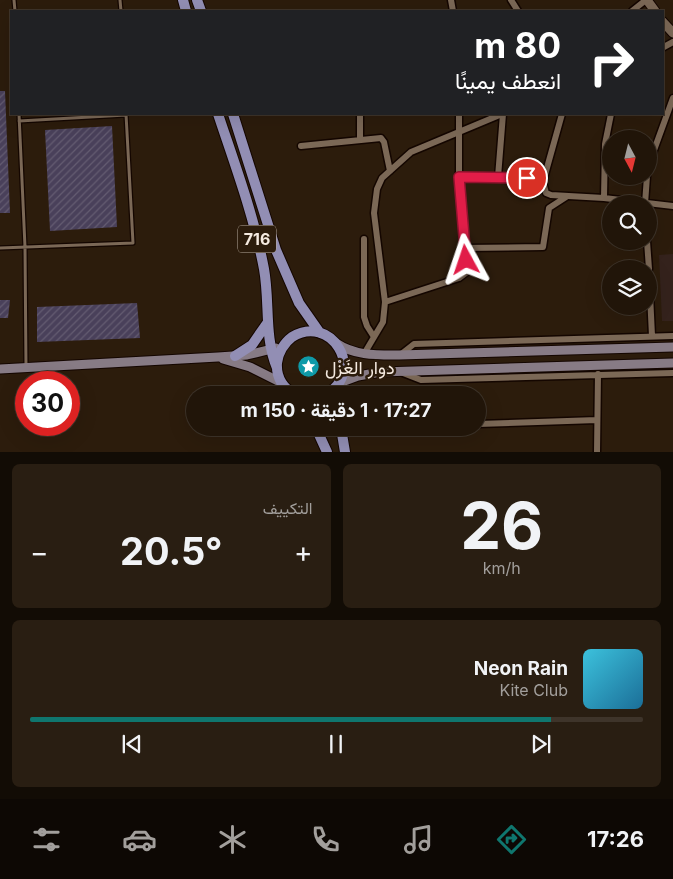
<!DOCTYPE html>
<html lang="ar">
<meta charset="utf-8">
<style>
body{margin:0;font-family:Inter,Vazirmatn,sans-serif;background:#291e12;color:#f1f3f6;direction:rtl;height:100vh;display:flex;flex-direction:column;font-size:19px;white-space:nowrap}
*{box-sizing:border-box;margin:0}
p{font-size:16px;color:#a29f9c}
.icon{flex:none;width:28px;height:28px;fill:none;stroke:currentColor;stroke-width:2;stroke-linecap:round;stroke-linejoin:round}
.map{position:relative;height:452px;overflow:hidden;direction:ltr}
.sheet{display:flex;flex-direction:column;gap:12px;padding:12px;background:#120c05;flex:1}
.sheet>*{flex:none}
.top-card{position:absolute;left:10px;top:10px;width:654px;height:105px;border-radius:0px;box-shadow:0 5px 20px #0002,0 0 0 1px #3e342a;direction:rtl;background:#202124;color:#fff;overflow:hidden}
.needle{width:32px;rotate:173deg}
.controls{position:absolute;left:602px;top:130px;display:grid;gap:10px}
.controls a{display:grid;place-items:center;width:55px;height:55px;border-radius:50%;background:#211509;box-shadow:0 5px 20px #0002,0 0 0 1px #3e342a;font-size:25px}
.speed{position:absolute;left:15px;top:371px;display:flex;gap:10px;font-size:25px;font-weight:700;text-align:center}
.speed>*{display:grid;place-content:center;width:65px;height:65px;border-radius:50%;background:#211509;box-shadow:0 5px 20px #0002,0 0 0 1px #3e342a;line-height:1}
.speed .limit{border:8px solid #d22;background:#fff;color:#111}
.pin{position:absolute;display:grid;place-items:center;width:42px;height:42px;color:#fff;margin:-21px;border:2px solid #fff;border-radius:50%;box-shadow:0 1px 5px #0007}
.me{position:absolute;width:55px;margin:-28px;rotate:355deg;stroke-linejoin:round;filter:drop-shadow(0 0 4px #0008)}
.turn{display:flex;align-items:center;gap:18px;height:105px;padding:0 20px;font-size:22px}
.turn .icon{width:65px;height:65px;stroke-width:2.5}
.turn b{display:block;font-size:35px;line-height:42px}
.big{font-size:38px;font-weight:700;line-height:1.1}
.sheet .widget{flex:1;display:flex;flex-direction:column;justify-content:center;gap:8px;min-width:0;padding:0 18px;border-radius:8px;background:#291e12}
.sheet .dial{align-items:center;gap:0}
.dial b{font-size:65px;line-height:1}
.song{display:flex;align-items:center;gap:15px}
.cover{width:60px;height:60px;border-radius:8px;background:linear-gradient(135deg,hsl(190 70% 55%),hsl(200 70% 35%))}
.played{height:5px;border-radius:2px;background:linear-gradient(90deg,#0f766e 85%,#3e342a 85%)}
.keys{display:flex;justify-content:space-around;direction:ltr}
.heat{display:flex;justify-content:space-between;align-items:center;font-size:28px;direction:ltr}
.sheet .tiles{flex:1;display:grid;gap:12px;grid-template-columns:1fr 1fr}
.widget:last-child{grid-column:span 2}
.trip{position:absolute;left:186px;top:386px;width:300px;height:50px;border-radius:25px;background:#211509;box-shadow:0 5px 20px #0002,0 0 0 1px #3e342a;font-weight:700;line-height:50px;text-align:center;direction:rtl}
.tab-bar{display:flex;height:80px;justify-content:space-around;align-items:center;background:#0d0804;color:#a29f9c}
.tab-bar .icon{width:35px;height:35px}
.tab-bar .active{color:#0f766e}
.tab-bar b{font-size:22px;color:#f1f3f6}
.map>svg:first-child{display:block}
.education{fill:#34221c}
.building{fill:url(#building-hatch)}
.lines{fill:none;stroke-linecap:round;stroke-linejoin:round}
.service-casing{stroke:#140600;stroke-width:5.5}
.minor-casing{stroke:#140600;stroke-width:9}
.tertiary-casing{stroke:#140600;stroke-width:11}
.secondary-casing{stroke:#140600;stroke-width:11}
.primary-casing{stroke:#140600;stroke-width:12}
.service{stroke:#7b6856;stroke-width:3}
.minor{stroke:#7b6856;stroke-width:6}
.tertiary{stroke:#7b6856;stroke-width:9}
.secondary{stroke:#877b85;stroke-width:9}
.primary{stroke:#928eb4;stroke-width:10}
.route-casing{stroke:#92132f;stroke-width:12}
.route{stroke:#e11d48;stroke-width:9}
.labels{text-anchor:middle;dominant-baseline:central;stroke-width:5;stroke-linejoin:round;paint-order:stroke}
.shield{fill:#2c1c0c;stroke:#b9aca0;stroke-width:1}
.shield-label{font-size:16px;font-weight:bold;fill:#f5eae0}
.poi-label{font-size:18px;fill:#f5eae0;stroke:#2c1c0c;text-anchor:start}
</style>
<div class="map">
<svg width="673" height="452" viewBox="0 0 673 452">
<defs>
<pattern id="building-hatch" width="6" height="6" patternUnits="userSpaceOnUse" patternTransform="scale(1.25)"><rect width="6" height="6" fill="#49405a"/><path d="M-1 1l2-2M0 6l6-6M5 7l2-2" fill="none" stroke="#645c71"/></pattern>
</defs>
<rect width="100%" height="100%" fill="#2c1c0c"/>
<path class="education" d="M673 254V321H662L659 255Z"/>
<path class="building" d="M0 91H5L10 213H0Z
M112 126 117 227 50 231 45 130Z
M0 300H10L8 318H0Z
M137 303 140 338 37 342V307Z"/>
<g class="lines">
<defs>
<path id="service" d="M14 0 15 11
M120 0 121 11
M19 114 25 247 26 366
M19 121 126 115
M0 248 133 243 126 114"/>
<path id="minor" d="M451 0 453 11
M511 0 518 11
M632 11 646 0
M662 48 673 42
M360 114V140
M301 146 381 138 384 142 390 171
M649 164 673 98
M459 177H508L543 182 546 193 551 195 604 198 673 206
M498 177 503 114
M543 182 562 114
M604 198 605 144 611 114
M645 204 647 176
M364 239V317L367 326 374 337
M647 241 649 269
M464 248 543 247 549 208 566 197
M649 273 652 336
M385 302 459 278 467 272 459 177V114
M364 354 383 322 385 302 374 213 377 189 382 178 411 152 502 114
M400 355 414 344 673 336
M403 373 421 380 673 373
M478 424 597 420
M597 452 598 374"/>
<path id="tertiary" d="M647 0 655 11
M662 21 673 33"/>
<path id="secondary" d="M336 343C355 356 377 355 399 355L673 347
M223 359 250 367 282 383
M0 369 218 357 247 355 276 348
M339 383 358 376 381 372 673 363"/>
<path id="primary" d="M183 0 186 11
M197 0 201 11
M218 114C235 165 254 216 264 269 270 302 264 337 277 368
M233 114 276 250 299 303 320 333
M235 356 252 345 268 322
M295 395C283 388 276 377 277 363 278 353 284 343 292 337 330 313 367 370 326 395
M316 428 327 452
M341 428 345 452"/>
</defs>
<use href="#service" class="service-casing"/>
<use href="#minor" class="minor-casing"/>
<use href="#tertiary" class="tertiary-casing"/>
<use href="#secondary" class="secondary-casing"/>
<use href="#primary" class="primary-casing"/>
<use href="#service" class="service"/>
<use href="#minor" class="minor"/>
<use href="#tertiary" class="tertiary"/>
<use href="#secondary" class="secondary"/>
<use href="#primary" class="primary"/>
</g>
<g class="lines">
<defs>
<path id="route" d="M466 260 459 177 527 178"/>
</defs>
<use href="#route" class="route-casing"/>
<use href="#route" class="route"/>
</g>
<defs>
<symbol id="sight-disc" viewBox="-11 -11 22 22"><circle r="9.5" fill="#0f9aa8" stroke="#2c1c0c"/><path d="M0-6L1.8-2.2L6-1.7L2.9 1.2L3.7 5.4L0 3.3L-3.7 5.4L-2.9 1.2L-6-1.7L-1.8-2.2Z" fill="#fff"/></symbol>
</defs>
<g fill-rule="evenodd">
<use href="#sight-disc" x="296" y="354" width="25" height="25"/>
</g>
<g class="labels">
<rect class="shield" x="238" y="225.5" width="38" height="27" rx="4"/>
<g class="shield-label">
<text x="257" y="239">716</text>
</g>
<g class="poi-label">
<text x="325" y="367">دوار الغَزْل</text>
</g>
</g>
</svg>
<div class="controls">
<a><svg class="needle" viewBox="-14 -14 28 28"><path d="M0-13l5 13h-10z" fill="#e53935"/><path d="M0 13l5-13h-10z" fill="#a29f9c"/></svg></a>
<a><svg class="icon" aria-label="search" viewBox="0 0 24 24"><circle cx="10" cy="10" r="6"/><path d="M15 15l6 6"/></svg></a>
<a><svg class="icon" aria-label="layers" viewBox="0 0 24 24"><path d="M12 4l9 5-9 5-9-5zM3 14l9 5 9-5"/></svg></a>
</div>
<div class="speed"><div class="limit">30</div></div>
<div class="pin" style="left:527px;top:178px;background:#d93025"><svg class="icon" aria-label="arrive" viewBox="0 0 24 24"><path d="M6 21V4h12l-3 4 3 4H6"/></svg></div>
<svg class="me" style="left:466px;top:260px" viewBox="-20 -20 40 40"><path d="M0-17L14 15 0 8-14 15z" fill="#e11d48" stroke="#fff" stroke-width="4"/></svg>
<div class="trip">17:27 · 1 دقيقة · 150 m</div>
<div class="top-card">
<div class="turn"><svg class="icon" aria-label="right" viewBox="0 0 24 24"><path d="M7 20v-9h11M14 6l5 5-5 5"/></svg><div><b>80 m</b>انعطف يمينًا</div></div>
</div>
</div>
<section class="sheet">
<div class="tiles">
<div class="widget dial"><b>26</b><p>km/h</p></div>
<div class="widget"><p>التكييف</p>
<div class="heat"><a>−</a><b class="big">20.5°</b><a>+</a></div>
</div>
<div class="widget">
<div class="song"><i class="cover"></i><div><b>Neon Rain</b><p>Kite Club</p></div></div>
<div class="played"></div>
<div class="keys"><svg class="icon" aria-label="previous" viewBox="0 0 24 24"><path d="M18 5L8 12l10 7zM5 5v14"/></svg><svg class="icon" aria-label="pause" viewBox="0 0 24 24"><path d="M8 5v14M16 5v14"/></svg><svg class="icon" aria-label="next" viewBox="0 0 24 24"><path d="M6 5l10 7-10 7zM19 5v14"/></svg></div>
</div>
</div>
</section>
<nav class="tab-bar">
<b>17:26</b>
<svg class="icon active" aria-label="directions" viewBox="0 0 24 24"><path d="M12 3l9 9-9 9-9-9zM9 14v-3h6M13 9l2 2-2 2"/></svg>
<svg class="icon" aria-label="music" viewBox="0 0 24 24"><path d="M9 18V5l10-2v13"/><circle cx="6" cy="18" r="3"/><circle cx="16" cy="16" r="3"/></svg>
<svg class="icon" aria-label="phone" viewBox="0 0 24 24"><path d="M5 4h4l2 5-3 2q2 4 5 5l2-3 5 2v4C11 20 4 13 5 4z"/></svg>
<svg class="icon" aria-label="climate" viewBox="0 0 24 24"><path d="M12 3v18M4 7l16 10M4 17L20 7"/></svg>
<svg class="icon" aria-label="car" viewBox="0 0 24 24"><path d="M5 17H2v-5l4-1 3-4h7l3 4 3 1v5h-3M9 17h6M6 11h13"/><circle cx="7" cy="17" r="2"/><circle cx="17" cy="17" r="2"/></svg>
<svg class="icon" aria-label="filters" viewBox="0 0 24 24"><path d="M4 7h16M4 17h16"/><circle cx="9" cy="7" r="2"/><circle cx="15" cy="17" r="2"/></svg>
</nav>
